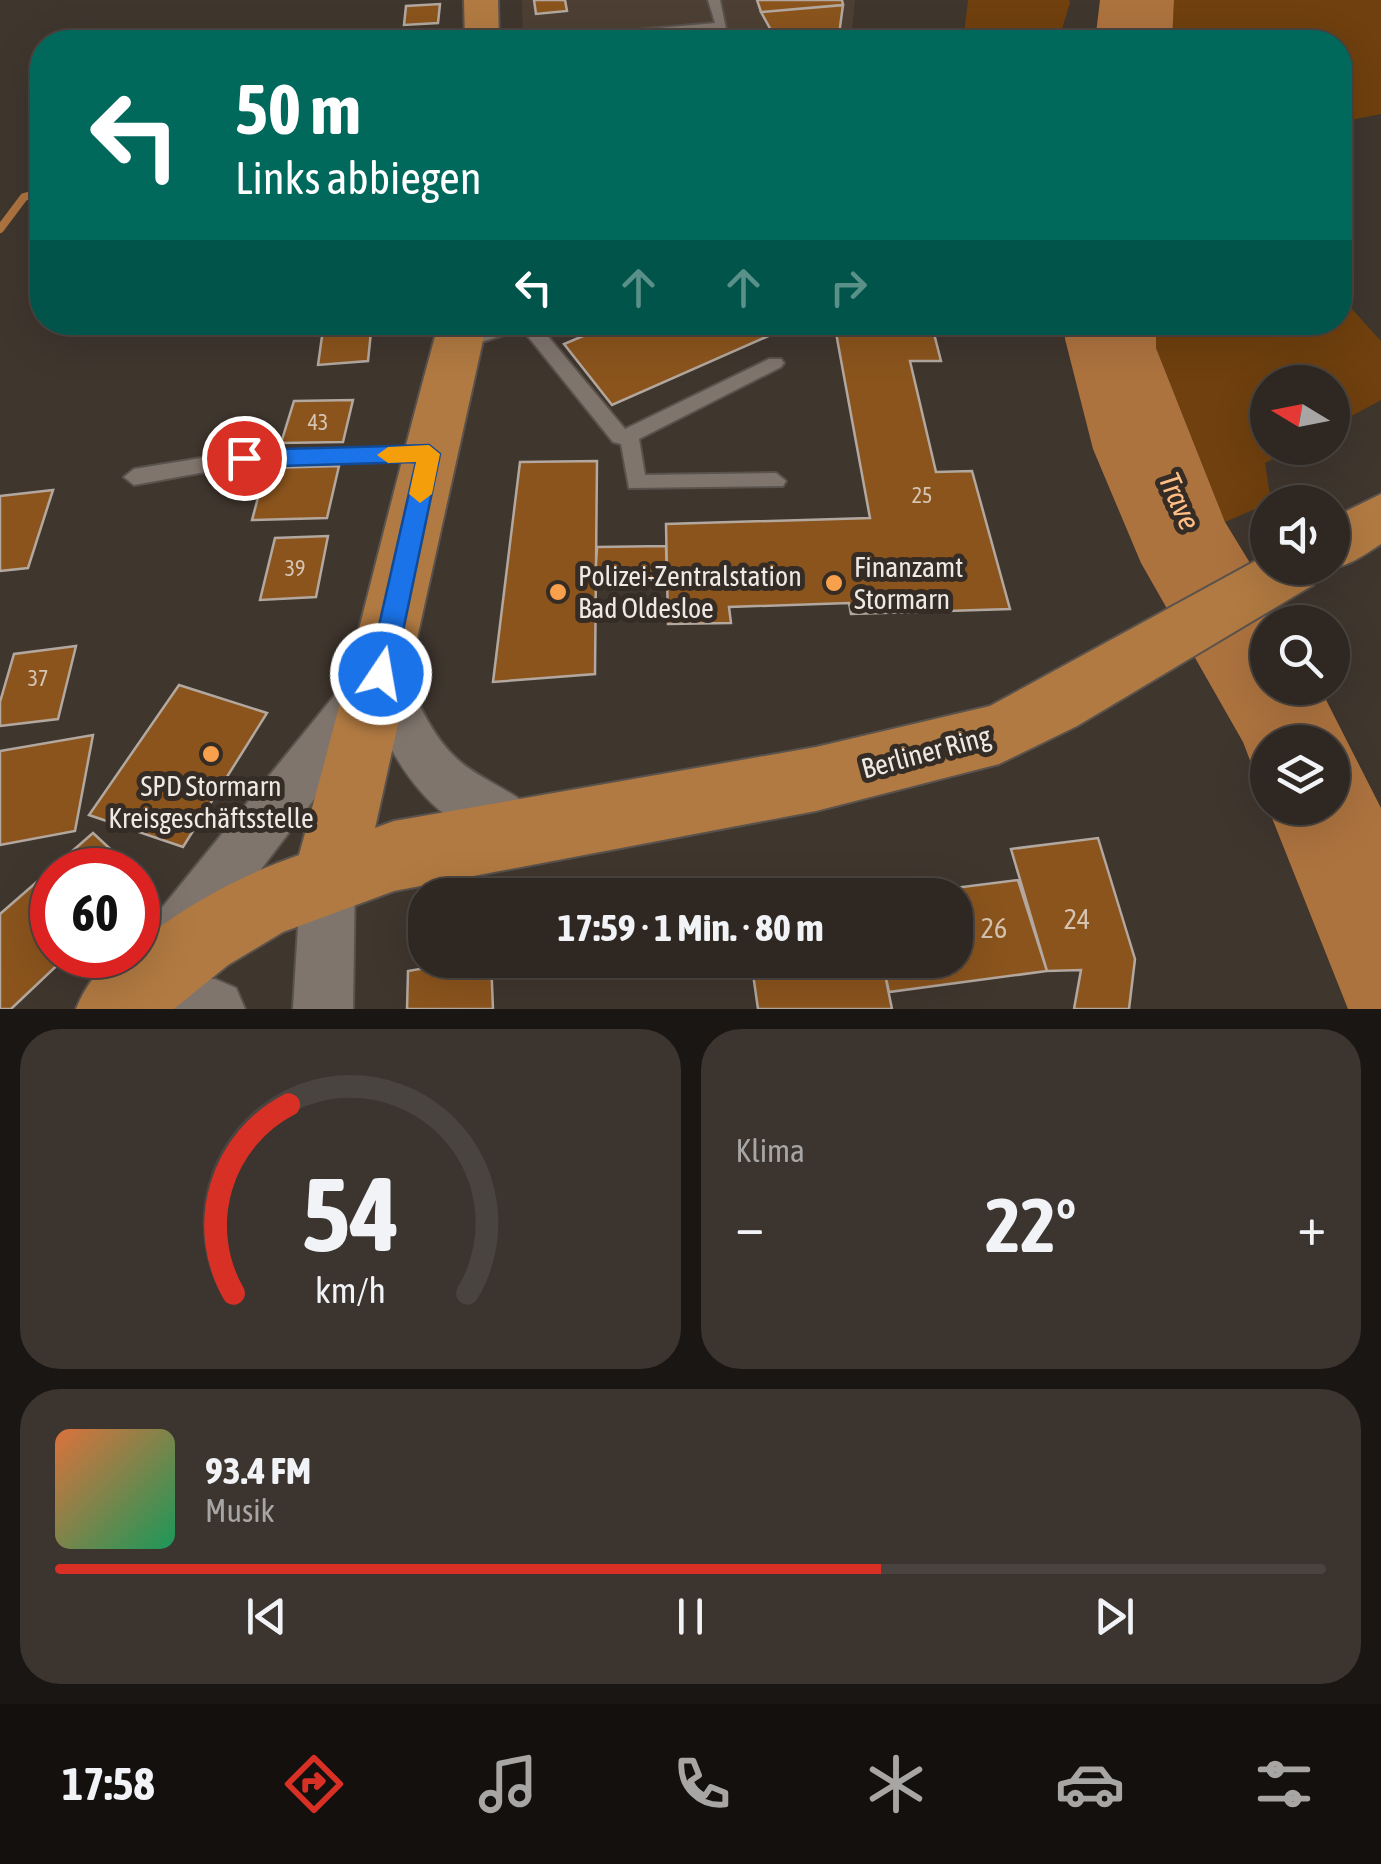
<!DOCTYPE html>
<html lang="de">
<meta charset="utf-8">
<style>
body{margin:0;font-family:"Asap Condensed",sans-serif;background:#3b342f;color:#f1f3f6;height:100vh;display:flex;flex-direction:column;font-size:38px;white-space:nowrap}
*{box-sizing:border-box;margin:0}
p{font-size:32px;color:#a7a6a5}
.icon{flex:none;width:55px;height:55px;fill:none;stroke:currentColor;stroke-width:2;stroke-linecap:round;stroke-linejoin:round}
.map{position:relative;height:1009px;overflow:hidden}
.sheet{display:flex;flex-direction:column;gap:20px;padding:20px;background:#1a1613;flex:1}
.sheet>*{flex:none}
.banner{position:absolute;left:30px;top:30px;width:1322px;height:305px;border-radius:40px;box-shadow:0 10px 40px #0002,0 0 0 2px #4a4440;background:#00695c;color:#fff;overflow:hidden}
.needle{width:65px;rotate:280deg}
.buttons{position:absolute;left:1250px;top:365px;display:grid;gap:20px}
.buttons a{display:grid;place-items:center;width:100px;height:100px;border-radius:50%;background:#2f2822;box-shadow:0 10px 40px #0002,0 0 0 2px #4a4440;font-size:50px}
.speed{position:absolute;left:30px;top:848px;display:flex;gap:20px;font-size:50px;font-weight:700;text-align:center}
.speed>*{display:grid;place-content:center;width:130px;height:130px;border-radius:50%;background:#2f2822;box-shadow:0 10px 40px #0002,0 0 0 2px #4a4440;line-height:1}
.speed .limit{border:15px solid #d22;background:#fff;color:#111}
.pin{position:absolute;display:grid;place-items:center;width:85px;height:85px;color:#fff;margin:-42px;border:5px solid #fff;border-radius:50%;box-shadow:0 2px 10px #0007}
.me{position:absolute;width:110px;margin:-55px;rotate:12deg;stroke-linejoin:round;filter:drop-shadow(0 0 8px #0008)}
.turn{display:flex;align-items:center;gap:35px;height:210px;padding:0 40px;font-size:45px}
.turn .icon{width:130px;height:130px;stroke-width:2.5}
.turn b{display:block;font-size:70px;line-height:85px}
.lanes{display:flex;align-items:center;height:95px;padding:0 40px;background:#0003;justify-content:center;gap:50px;direction:ltr}
.lanes .off{opacity:.35}
.big{font-size:75px;font-weight:700;line-height:1.1}
.sheet .widget{flex:1;display:flex;flex-direction:column;justify-content:center;gap:15px;min-width:0;padding:0 35px;border-radius:40px;background:#3b342f}
.sheet .dial{align-items:center;gap:0}
.dial svg{height:260px;overflow:visible;fill:none;stroke:#4a4440;stroke-width:7;stroke-linecap:round;text-anchor:middle}
.dial text{fill:#f1f3f6;stroke:none}
.song{display:flex;align-items:center;gap:30px}
.cover{width:120px;height:120px;border-radius:15px;background:linear-gradient(135deg,hsl(20 70% 55%),hsl(150 70% 35%))}
.played{height:10px;border-radius:5px;background:linear-gradient(90deg,#d93025 65%,#4a4440 65%)}
.keys{display:flex;justify-content:space-around;direction:ltr}
.heat{display:flex;justify-content:space-between;align-items:center;font-size:55px;direction:ltr}
.sheet .tiles{flex:1;display:grid;gap:20px;grid-template-columns:1fr 1fr}
.widget:last-child{grid-column:span 2}
.trip{position:absolute;left:408px;top:878px;width:565px;height:100px;border-radius:40px;background:#2f2822;box-shadow:0 10px 40px #0002,0 0 0 2px #4a4440;font-weight:700;line-height:100px;text-align:center}
.tab-bar{display:flex;height:160px;justify-content:space-around;align-items:center;background:#13100e;color:#a7a6a5}
.tab-bar .icon{width:70px;height:70px}
.tab-bar .current{color:#d93025}
.tab-bar b{font-size:45px;color:#f1f3f6}
.map>svg:first-child{display:block}
.built{fill:#4d3f34}
.green{fill:#70400e}
.water{fill:#ad733f}
.lines{fill:none;stroke-linecap:round;stroke-linejoin:round}
.stream{stroke:#ad733f;stroke-width:8}
.building{fill:#8b541d;stroke:#b3a89f;stroke-width:2.5}
.service-casing{stroke:#5a524c;stroke-width:4}
.minor-casing{stroke:#5a524c;stroke-width:4}
.primary-casing{stroke:#5a524c;stroke-width:4}
.service{fill:#7f756d;fill-rule:evenodd}
.minor{fill:#7f756d;fill-rule:evenodd}
.primary{fill:#b17a42;fill-rule:evenodd}
.route{fill:#1a73e8;stroke:#114b97;stroke-width:2.5}
.slow{fill:#f59e0b}
.poi-dot{fill:#f9a04c;stroke:#342c25;stroke-width:4}
.labels{text-anchor:middle;dominant-baseline:central;stroke-width:10;stroke-linejoin:round;paint-order:stroke}
.number-label{font-size:22px;fill:#d6c4b2}
.poi-label{font-size:28px;fill:#efe9e4;stroke:#342c25;text-anchor:start}
.street-label{font-size:28px;fill:#efe9e4;stroke:#342c25}
.near-number-label{font-size:28px;fill:#d6c4b2}
.water-label{font-size:30px;font-style:italic;fill:#ffbe86;stroke:#342c25}
</style>
<div class="map">
<svg width="1381" height="1009" viewBox="0 0 1381 1009">
<rect width="100%" height="100%" fill="#3f362e"/>
<path class="built" d="M522 0H855L851 42H523Z"/>
<path class="green" d="M968 0H1069L1070 3 1058 42H963Z
M1174 0H1381V114L1340 122V42H1172Z
M1340 296 1381 341V400L1333 426 1332 382H1268V448H1294L1265 463 1271 502 1225 522 1156 348V323L1340 322Z"/>
<path class="water" d="M1100 0H1174L1172 42H1095Z
M1065 323H1156V348L1225 522 1286 622H1268V688H1320L1381 808V1009H1348L1268 808H1332V742H1268L1267 805 1243 742 1141 563 1093 449 1065 339Z"/>
<g class="lines">
<path class="stream" d="M0 229 24 197 42 192"/>
</g>
<path class="building" d="M534 0H565L567 11 536 14Z
M757 0H842L843 5 761 12Z
M440 4 438 23 404 25 406 6Z
M843 5 838 42H753L750 33 772 32 761 12Z
M324 322H372L368 361 318 365Z
M616 322H800L612 405 564 344Z
M834 322H931L941 361H910L936 472 972 471 1010 609 851 614 849 603 729 607 731 623 668 624 666 524 870 518Z
M353 400 343 442 281 443 294 401Z
M597 461 595 674 493 682 520 462Z
M339 466 327 518 252 520 266 468Z
M53 490 28 568 0 571V496Z
M328 536 316 597 260 600 275 538Z
M666 546 667 580 595 581 597 547Z
M76 646 58 719 0 726V702L14 654Z
M179 685 267 713 183 847 89 815Z
M93 735 75 831 0 845V751Z
M93 833 133 870H52V955H68L11 1009H0V914Z
M1098 838 1135 959 1129 1009H1074L1081 970 1047 971 1011 849Z
M1018 880 1047 971 889 992 882 960H955V895H899Z
M471 960H491L493 1009H407L408 971Z
M751 960H882L892 1009H758Z"/>
<g class="lines">
<defs>
<path id="service" d="M708 0H720L726 29 583 42 593 34 715 23Z
M505 322H536L625 429 769 359H781L784 363 781 367 639 439 645 475 776 473 786 481 783 486 629 488 621 444 613 442 522 329 460 349 451 343 454 339Z
M429 447 439 454 429 461 244 465 134 485 124 477 134 469 244 451Z"/>
<path id="minor" d="M381 653 398 659C415 694 428 732 457 759 485 785 532 795 547 830L539 849 520 856C444 825 409 792 376 718L192 960 172 968 152 960 144 940 152 920 364 659Z
M328 850 347 858 355 877 353 1009H293L301 877 309 858Z
M121 973 215 979 236 988 245 1009H95L92 1002 100 981Z"/>
<path id="primary" d="M464 0H498L499 42H465Z
M439 322H487L375 828 394 821 816 747 990 706 1268 554V568H1322L1313 585 1077 726 999 764 816 811 394 891 283 932 228 965 174 1009H76C87 982 106 955 138 955V943C188 904 239 876 299 855 349 678 390 499 439 322Z
M1381 494V544C1364 555 1347 568 1327 568H1332V518Z"/>
</defs>
<use href="#service" class="service-casing"/>
<use href="#minor" class="minor-casing"/>
<use href="#primary" class="primary-casing"/>
<use href="#service" class="service"/>
<use href="#minor" class="minor"/>
<use href="#primary" class="primary"/>
</g>
<path class="route" d="M429 445 440 454 394 674 390 682 381 685 372 682 368 674 416 462 244 467 233 458 244 450Z"/>
<path class="slow" d="M429 445 440 454 432 494 420 503 409 494 416 462 388 463 377 455 388 447Z"/>
<g class="poi-dot">
<circle cx="834" cy="583" r="10"/>
<circle cx="558" cy="592" r="10"/>
<circle cx="211" cy="754" r="10"/>
</g>
<g class="labels">
<g class="number-label">
<text x="318" y="422">43</text>
<text x="922" y="495">25</text>
<text x="295" y="568">39</text>
<text x="38" y="678">37</text>
</g>
<g class="poi-label">
<text x="854" y="567">Finanzamt<tspan x="854" dy="32">Stormarn</tspan></text>
<text x="578" y="576">Polizei-Zentralstation<tspan x="578" dy="32">Bad Oldesloe</tspan></text>
<text x="211" y="786" text-anchor="middle">SPD Stormarn<tspan x="211" dy="32">Kreisgeschäftsstelle</tspan></text>
</g>
<g class="street-label">
<text transform="translate(926 752) rotate(-15)">Berliner Ring</text>
</g>
<g class="near-number-label">
<text x="1077" y="919">24</text>
<text x="994" y="928">26</text>
</g>
<g class="water-label">
<text transform="translate(1180 501) rotate(66)">Trave</text>
</g>
</g>
</svg>
<div class="buttons">
<a><svg class="needle" viewBox="-14 -14 28 28"><path d="M0-13l5 13h-10z" fill="#e53935"/><path d="M0 13l5-13h-10z" fill="#a7a6a5"/></svg></a>
<a><svg class="icon" aria-label="sound" viewBox="0 0 24 24"><path d="M4 9h4l5-4v14l-5-4H4zM17 9q2 3 0 6"/></svg></a>
<a><svg class="icon" aria-label="search" viewBox="0 0 24 24"><circle cx="10" cy="10" r="6"/><path d="M15 15l6 6"/></svg></a>
<a><svg class="icon" aria-label="layers" viewBox="0 0 24 24"><path d="M12 4l9 5-9 5-9-5zM3 14l9 5 9-5"/></svg></a>
</div>
<div class="speed"><div class="limit">60</div></div>
<div class="pin" style="left:244px;top:458px;background:#d93025"><svg class="icon" aria-label="arrive" viewBox="0 0 24 24"><path d="M6 21V4h12l-3 4 3 4H6"/></svg></div>
<svg class="me" style="left:381px;top:674px" viewBox="-20 -20 40 40"><circle r="17" fill="#1a73e8" stroke="#fff" stroke-width="3"/><path d="M0-11L8 9 0 5-8 9z" fill="#fff"/></svg>
<div class="trip">17:59 · 1 Min. · 80 m</div>
<div class="banner">
<div class="turn"><svg class="icon" aria-label="left" viewBox="0 0 24 24"><path d="M17 20v-9H6M10 6l-5 5 5 5"/></svg><div><b>50 m</b>Links abbiegen</div></div>
<div class="lanes"><svg class="icon" aria-label="left" viewBox="0 0 24 24"><path d="M17 20v-9H6M10 6l-5 5 5 5"/></svg><svg class="icon off" aria-label="ahead" viewBox="0 0 24 24"><path d="M12 20V5M6 11l6-6 6 6"/></svg><svg class="icon off" aria-label="ahead" viewBox="0 0 24 24"><path d="M12 20V5M6 11l6-6 6 6"/></svg><svg class="icon off" aria-label="right" viewBox="0 0 24 24"><path d="M7 20v-9h11M14 6l5 5-5 5"/></svg></div>
</div>
</div>
<section class="sheet">
<div class="tiles">
<div class="widget dial"><svg viewBox="0 0 100 80">
<path d="M14 69A42 42 0 1 1 86 69"/>
<path d="M14 69A42 42 0 0 1 31 11" stroke="#d93025"/>
<text x="50" y="56" font-size="32" font-weight="700">54</text>
<text x="50" y="72" font-size="11">km/h</text>
</svg></div>
<div class="widget"><p>Klima</p>
<div class="heat"><a>−</a><b class="big">22°</b><a>+</a></div>
</div>
<div class="widget">
<div class="song"><i class="cover"></i><div><b>93.4 FM</b><p>Musik</p></div></div>
<div class="played"></div>
<div class="keys"><svg class="icon" aria-label="previous" viewBox="0 0 24 24"><path d="M18 5L8 12l10 7zM5 5v14"/></svg><svg class="icon" aria-label="pause" viewBox="0 0 24 24"><path d="M8 5v14M16 5v14"/></svg><svg class="icon" aria-label="next" viewBox="0 0 24 24"><path d="M6 5l10 7-10 7zM19 5v14"/></svg></div>
</div>
</div>
</section>
<nav class="tab-bar">
<b>17:58</b>
<svg class="icon current" aria-label="directions" viewBox="0 0 24 24"><path d="M12 3l9 9-9 9-9-9zM9 14v-3h6M13 9l2 2-2 2"/></svg>
<svg class="icon" aria-label="music" viewBox="0 0 24 24"><path d="M9 18V5l10-2v13"/><circle cx="6" cy="18" r="3"/><circle cx="16" cy="16" r="3"/></svg>
<svg class="icon" aria-label="phone" viewBox="0 0 24 24"><path d="M5 4h4l2 5-3 2q2 4 5 5l2-3 5 2v4C11 20 4 13 5 4z"/></svg>
<svg class="icon" aria-label="climate" viewBox="0 0 24 24"><path d="M12 3v18M4 7l16 10M4 17L20 7"/></svg>
<svg class="icon" aria-label="car" viewBox="0 0 24 24"><path d="M5 17H2v-5l4-1 3-4h7l3 4 3 1v5h-3M9 17h6M6 11h13"/><circle cx="7" cy="17" r="2"/><circle cx="17" cy="17" r="2"/></svg>
<svg class="icon" aria-label="filters" viewBox="0 0 24 24"><path d="M4 7h16M4 17h16"/><circle cx="9" cy="7" r="2"/><circle cx="15" cy="17" r="2"/></svg>
</nav>
